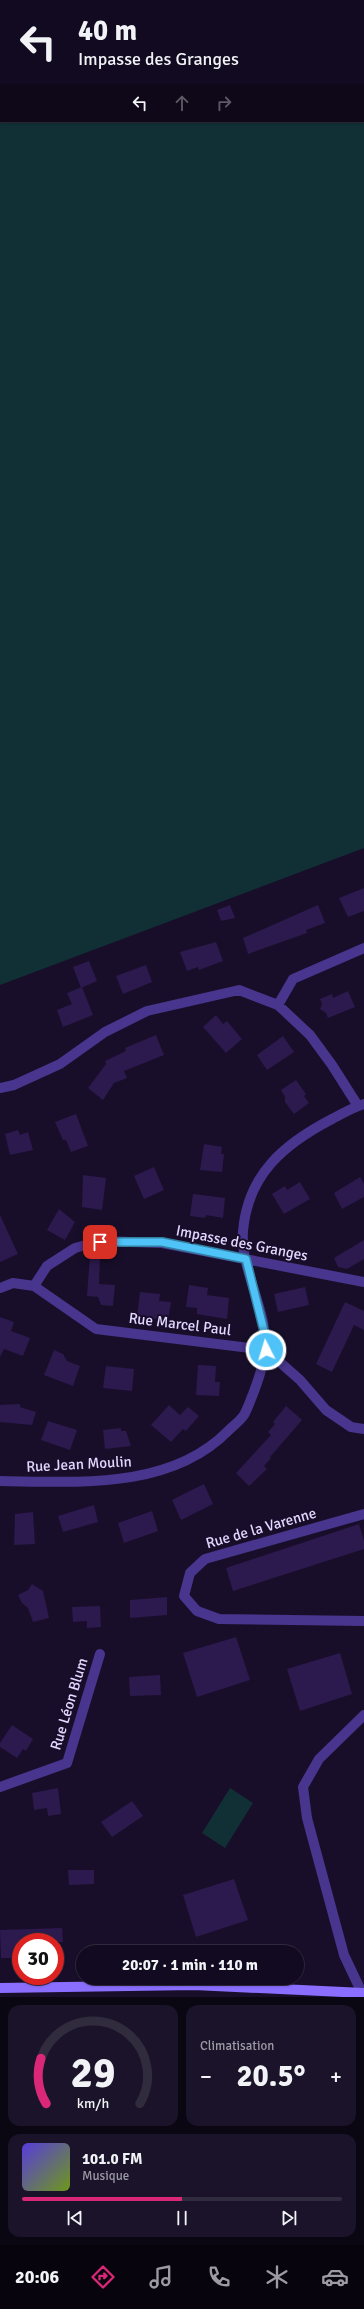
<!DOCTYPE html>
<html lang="fr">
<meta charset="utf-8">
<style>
body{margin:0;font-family:Signika,sans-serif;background:#1b1329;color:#f1f3f6;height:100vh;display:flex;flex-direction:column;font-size:15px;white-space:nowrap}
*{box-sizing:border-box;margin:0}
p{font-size:13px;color:#9c9aa5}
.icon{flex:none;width:22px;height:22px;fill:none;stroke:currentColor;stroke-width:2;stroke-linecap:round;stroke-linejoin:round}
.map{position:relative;height:1997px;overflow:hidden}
.sheet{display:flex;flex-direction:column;gap:8px;padding:8px;background:#0a0612;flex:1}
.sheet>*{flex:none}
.banner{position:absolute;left:0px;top:0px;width:364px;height:122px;box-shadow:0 1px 3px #0004,0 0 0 1px #312b3e;background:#120a20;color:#f1f3f6;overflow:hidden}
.speed{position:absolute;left:12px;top:1933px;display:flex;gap:8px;font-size:20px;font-weight:700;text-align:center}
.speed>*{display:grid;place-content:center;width:52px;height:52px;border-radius:50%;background:#120a20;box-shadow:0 1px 3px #0004,0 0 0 1px #312b3e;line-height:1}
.speed .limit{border:6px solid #d22;background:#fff;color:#111}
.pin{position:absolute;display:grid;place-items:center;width:34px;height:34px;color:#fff;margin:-17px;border-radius:8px;box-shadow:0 2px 6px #0006}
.me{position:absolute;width:44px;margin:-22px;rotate:355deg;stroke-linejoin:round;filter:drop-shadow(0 0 3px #0008)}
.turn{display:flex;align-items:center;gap:14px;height:84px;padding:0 12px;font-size:18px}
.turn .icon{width:52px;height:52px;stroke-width:2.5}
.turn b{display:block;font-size:28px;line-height:34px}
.lanes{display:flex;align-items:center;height:38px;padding:0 12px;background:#0003;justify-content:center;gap:20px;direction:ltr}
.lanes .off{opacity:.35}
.big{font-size:30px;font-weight:700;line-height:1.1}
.sheet .card{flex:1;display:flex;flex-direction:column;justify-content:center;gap:6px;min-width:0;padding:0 14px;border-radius:12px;background:#1b1329}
.sheet .dial{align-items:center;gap:0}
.dial svg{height:104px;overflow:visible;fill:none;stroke:#312b3e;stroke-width:7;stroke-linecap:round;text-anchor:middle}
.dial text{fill:#f1f3f6;stroke:none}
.song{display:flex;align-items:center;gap:12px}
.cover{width:48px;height:48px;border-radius:6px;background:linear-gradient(135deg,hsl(250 70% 55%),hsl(80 70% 35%))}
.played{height:4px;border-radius:2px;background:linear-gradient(90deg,#db2777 50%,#312b3e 50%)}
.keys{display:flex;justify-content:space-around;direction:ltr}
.heat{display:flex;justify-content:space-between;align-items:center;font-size:22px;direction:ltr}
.sheet .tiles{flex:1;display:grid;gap:8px;grid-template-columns:1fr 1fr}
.card:last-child{grid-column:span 2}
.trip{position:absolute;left:76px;top:1945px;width:228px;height:40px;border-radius:20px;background:#120a20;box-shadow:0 1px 3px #0004,0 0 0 1px #312b3e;font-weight:700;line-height:40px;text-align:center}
.tab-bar{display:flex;height:64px;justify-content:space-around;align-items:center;background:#07040d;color:#9c9aa5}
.tab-bar .icon{width:28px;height:28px}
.tab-bar .selected{color:#db2777}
.tab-bar b{font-size:18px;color:#f1f3f6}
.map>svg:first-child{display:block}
.green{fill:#113035;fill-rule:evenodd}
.building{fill:#2c194d}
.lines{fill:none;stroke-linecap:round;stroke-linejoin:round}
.street{stroke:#48358d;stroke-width:10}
.secondary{stroke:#8a6eff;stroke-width:10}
.route-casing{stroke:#337fa1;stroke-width:10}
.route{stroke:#4fc3f7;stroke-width:7}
.labels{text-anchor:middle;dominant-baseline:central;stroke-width:4;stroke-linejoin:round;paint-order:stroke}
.street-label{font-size:15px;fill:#e2d7ff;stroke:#180e2a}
</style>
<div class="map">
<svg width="364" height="1997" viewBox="0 0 364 1997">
<rect width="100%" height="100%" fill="#180e2a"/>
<path class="green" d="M0 0H364V848L0 985ZM1 1H363V121H1Z
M230 1788 253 1803 225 1848 202 1833Z"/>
<path class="building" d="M364 888V911L348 917 339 898Z
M230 905 235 918 221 921 217 910Z
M318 905 325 923 306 930 307 933 248 954 243 938Z
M216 942 223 961 199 970 198 967 187 971 180 952Z
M89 961 97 981 81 988 73 967Z
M146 965 152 982 123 994 116 976Z
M82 987 93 1015 63 1027 57 1010 72 1004 67 993Z
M348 991 355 1007 328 1018 326 1013 320 1009 322 1004 320 999 332 994 333 998Z
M216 1015 223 1024 227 1021 242 1039 226 1053 203 1027Z
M156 1035 164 1055 124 1071 127 1078 114 1083 103 1100 88 1088 106 1064 105 1061 126 1051 125 1048Z
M283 1036 294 1052 267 1070 257 1055Z
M296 1080 306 1094 304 1096 309 1103 294 1114 285 1102V1097L281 1090Z
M76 1114 88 1146 71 1152 66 1140H63L55 1122Z
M18 1130 20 1135 28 1132 33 1150 10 1155 5 1134Z
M204 1144 222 1147 221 1154H224L222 1172 200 1170Z
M154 1167 164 1190 144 1199 134 1176Z
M83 1175 106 1178 102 1210 82 1207Z
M360 1177 364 1184V1197L342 1209 334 1193Z
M300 1182 310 1199 284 1214 272 1194 285 1186 287 1190Z
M193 1194 225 1198 223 1218 206 1215 205 1218 190 1216Z
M59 1209 75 1222 65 1240 47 1230Z
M0 1215 18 1254 0 1262Z
M364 1240V1259L347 1269 338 1267 334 1258Z
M90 1256 100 1257 99 1284 115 1285 113 1306 101 1305 98 1297 87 1296Z
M189 1285 208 1288 207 1295 229 1298 227 1319 197 1314V1308L186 1307Z
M305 1287 309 1305 278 1312 274 1294Z
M140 1292 160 1294 159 1301 171 1302 168 1320 137 1317Z
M345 1302 364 1311V1330L354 1325 332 1372 316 1364Z
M0 1317 14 1322 11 1331 30 1338 23 1356 4 1349 0 1357Z
M54 1350 63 1354 67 1361 80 1366 73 1386 44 1375Z
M198 1365 216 1366 215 1382H220L219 1396 196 1395Z
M106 1366 134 1369 132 1391 103 1388Z
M20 1404V1407L36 1412 32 1425 0 1422V1405Z
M169 1405 180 1415 188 1407 199 1416 186 1431 183 1429 171 1442 151 1425Z
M286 1406 302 1420 270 1457 271 1458 264 1466 267 1469 249 1486 236 1473 271 1435 268 1432 275 1424 273 1422Z
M48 1421 77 1430 70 1450 41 1440Z
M121 1428V1431H126L131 1446 105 1449 103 1430Z
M204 1484 213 1504 181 1520 172 1500Z
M94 1505 98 1522 63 1532 58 1516Z
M152 1511 158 1531 124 1543 118 1523Z
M33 1512 35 1544 14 1545 15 1514Z
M359 1524 364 1541V1549L233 1591 226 1568Z
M32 1584 43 1591 49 1618 33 1622 28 1608 22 1603 18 1595 28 1590Z
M167 1597V1615L130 1618V1600Z
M100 1606 101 1627 87 1628V1621L73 1622 72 1607Z
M236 1637 250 1680 197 1697 183 1653Z
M340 1653 352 1694 300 1711 287 1669Z
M160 1675 161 1695 130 1696 129 1677Z
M12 1725 33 1739 26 1751 23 1749 17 1758 0 1747V1743Z
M58 1788 61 1814 48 1816 47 1808 34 1810 32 1793Z
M132 1801 143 1816 112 1837 101 1822Z
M68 1870H94V1884L69 1885Z
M234 1879 248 1920 196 1937 183 1895Z
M62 1928 63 1942H21V1958H1L0 1930Z"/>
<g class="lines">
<path class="street" d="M278 1005 293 979 364 948
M0 1088 14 1085 60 1064 105 1032 147 1011 239 990 278 1005 310 1035 332 1065 358 1106
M34 1286 47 1266 75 1248 100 1241 162 1243 364 1282
M0 1288 13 1283 34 1286 96 1329 266 1350 300 1380 326 1410 351 1427 364 1429
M0 1481C77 1482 170 1490 228 1431 233 1426 240 1421 244 1415 248 1408 250 1401 253 1394 258 1380 264 1366 265 1351 269 1312 240 1271 243 1231 248 1174 284 1144 332 1119 342 1114 353 1107 364 1104
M364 1514 205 1559 190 1573 184 1596 197 1611 219 1619 364 1621
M0 1787 67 1763 100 1654
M362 1993 344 1955 307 1818 303 1787 319 1759 364 1715"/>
<path class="secondary" d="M0 1988 194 1985 364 1993"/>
</g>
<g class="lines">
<defs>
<path id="route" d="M100 1242H162L246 1259 264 1331 266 1350"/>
</defs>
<use href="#route" class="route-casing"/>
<use href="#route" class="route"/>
</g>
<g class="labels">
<g class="street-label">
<text transform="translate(242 1243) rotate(11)">Impasse des Granges</text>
<text transform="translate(180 1324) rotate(7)">Rue Marcel Paul</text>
<text transform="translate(79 1464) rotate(-3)">Rue Jean Moulin</text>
<text transform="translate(261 1528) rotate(-16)">Rue de la Varenne</text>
<text transform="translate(69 1704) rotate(-73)">Rue Léon Blum</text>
</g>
</g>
</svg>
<div class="speed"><div class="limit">30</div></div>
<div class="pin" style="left:100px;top:1242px;background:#d93025"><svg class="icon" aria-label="arrive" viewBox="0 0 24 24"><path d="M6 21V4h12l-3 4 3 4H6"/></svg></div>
<svg class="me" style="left:266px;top:1350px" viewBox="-20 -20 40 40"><circle r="17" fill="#4fc3f7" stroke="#fff" stroke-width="3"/><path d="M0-11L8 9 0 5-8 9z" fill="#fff"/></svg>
<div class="trip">20:07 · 1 min · 110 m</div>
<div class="banner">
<div class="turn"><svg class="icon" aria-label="left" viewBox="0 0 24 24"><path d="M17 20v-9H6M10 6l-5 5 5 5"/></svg><div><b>40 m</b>Impasse des Granges</div></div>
<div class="lanes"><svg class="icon" aria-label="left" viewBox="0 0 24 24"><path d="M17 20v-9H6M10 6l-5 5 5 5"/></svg><svg class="icon off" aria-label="ahead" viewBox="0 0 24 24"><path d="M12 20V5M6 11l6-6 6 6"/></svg><svg class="icon off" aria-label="right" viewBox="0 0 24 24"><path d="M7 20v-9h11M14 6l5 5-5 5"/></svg></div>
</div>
</div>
<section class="sheet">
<div class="tiles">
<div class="card dial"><svg viewBox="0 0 100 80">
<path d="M14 69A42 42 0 1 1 86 69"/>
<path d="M14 69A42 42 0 0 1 10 34" stroke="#db2777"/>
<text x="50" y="56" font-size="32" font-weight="700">29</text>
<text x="50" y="72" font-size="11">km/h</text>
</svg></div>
<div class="card"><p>Climatisation</p>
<div class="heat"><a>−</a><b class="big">20.5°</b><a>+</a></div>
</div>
<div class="card">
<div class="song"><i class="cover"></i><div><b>101.0 FM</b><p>Musique</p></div></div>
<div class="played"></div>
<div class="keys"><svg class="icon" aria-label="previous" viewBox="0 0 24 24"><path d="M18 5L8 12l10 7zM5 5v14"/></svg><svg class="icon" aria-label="pause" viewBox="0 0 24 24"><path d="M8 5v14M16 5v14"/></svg><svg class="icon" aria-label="next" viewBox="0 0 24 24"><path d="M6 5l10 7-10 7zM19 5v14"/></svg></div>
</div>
</div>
</section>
<nav class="tab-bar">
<b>20:06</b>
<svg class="icon selected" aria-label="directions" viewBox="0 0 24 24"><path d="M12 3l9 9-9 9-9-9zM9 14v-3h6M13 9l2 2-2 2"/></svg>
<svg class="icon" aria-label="music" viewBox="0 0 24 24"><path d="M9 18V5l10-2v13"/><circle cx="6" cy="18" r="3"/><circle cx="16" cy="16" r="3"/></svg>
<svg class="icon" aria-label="phone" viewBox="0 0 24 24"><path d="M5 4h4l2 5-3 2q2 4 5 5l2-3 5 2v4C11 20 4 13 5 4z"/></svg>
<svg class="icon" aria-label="climate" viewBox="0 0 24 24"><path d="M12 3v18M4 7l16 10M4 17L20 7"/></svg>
<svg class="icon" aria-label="car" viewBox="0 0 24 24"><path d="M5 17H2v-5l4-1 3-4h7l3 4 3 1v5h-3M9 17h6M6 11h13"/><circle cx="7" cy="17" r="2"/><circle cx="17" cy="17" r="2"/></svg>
</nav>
